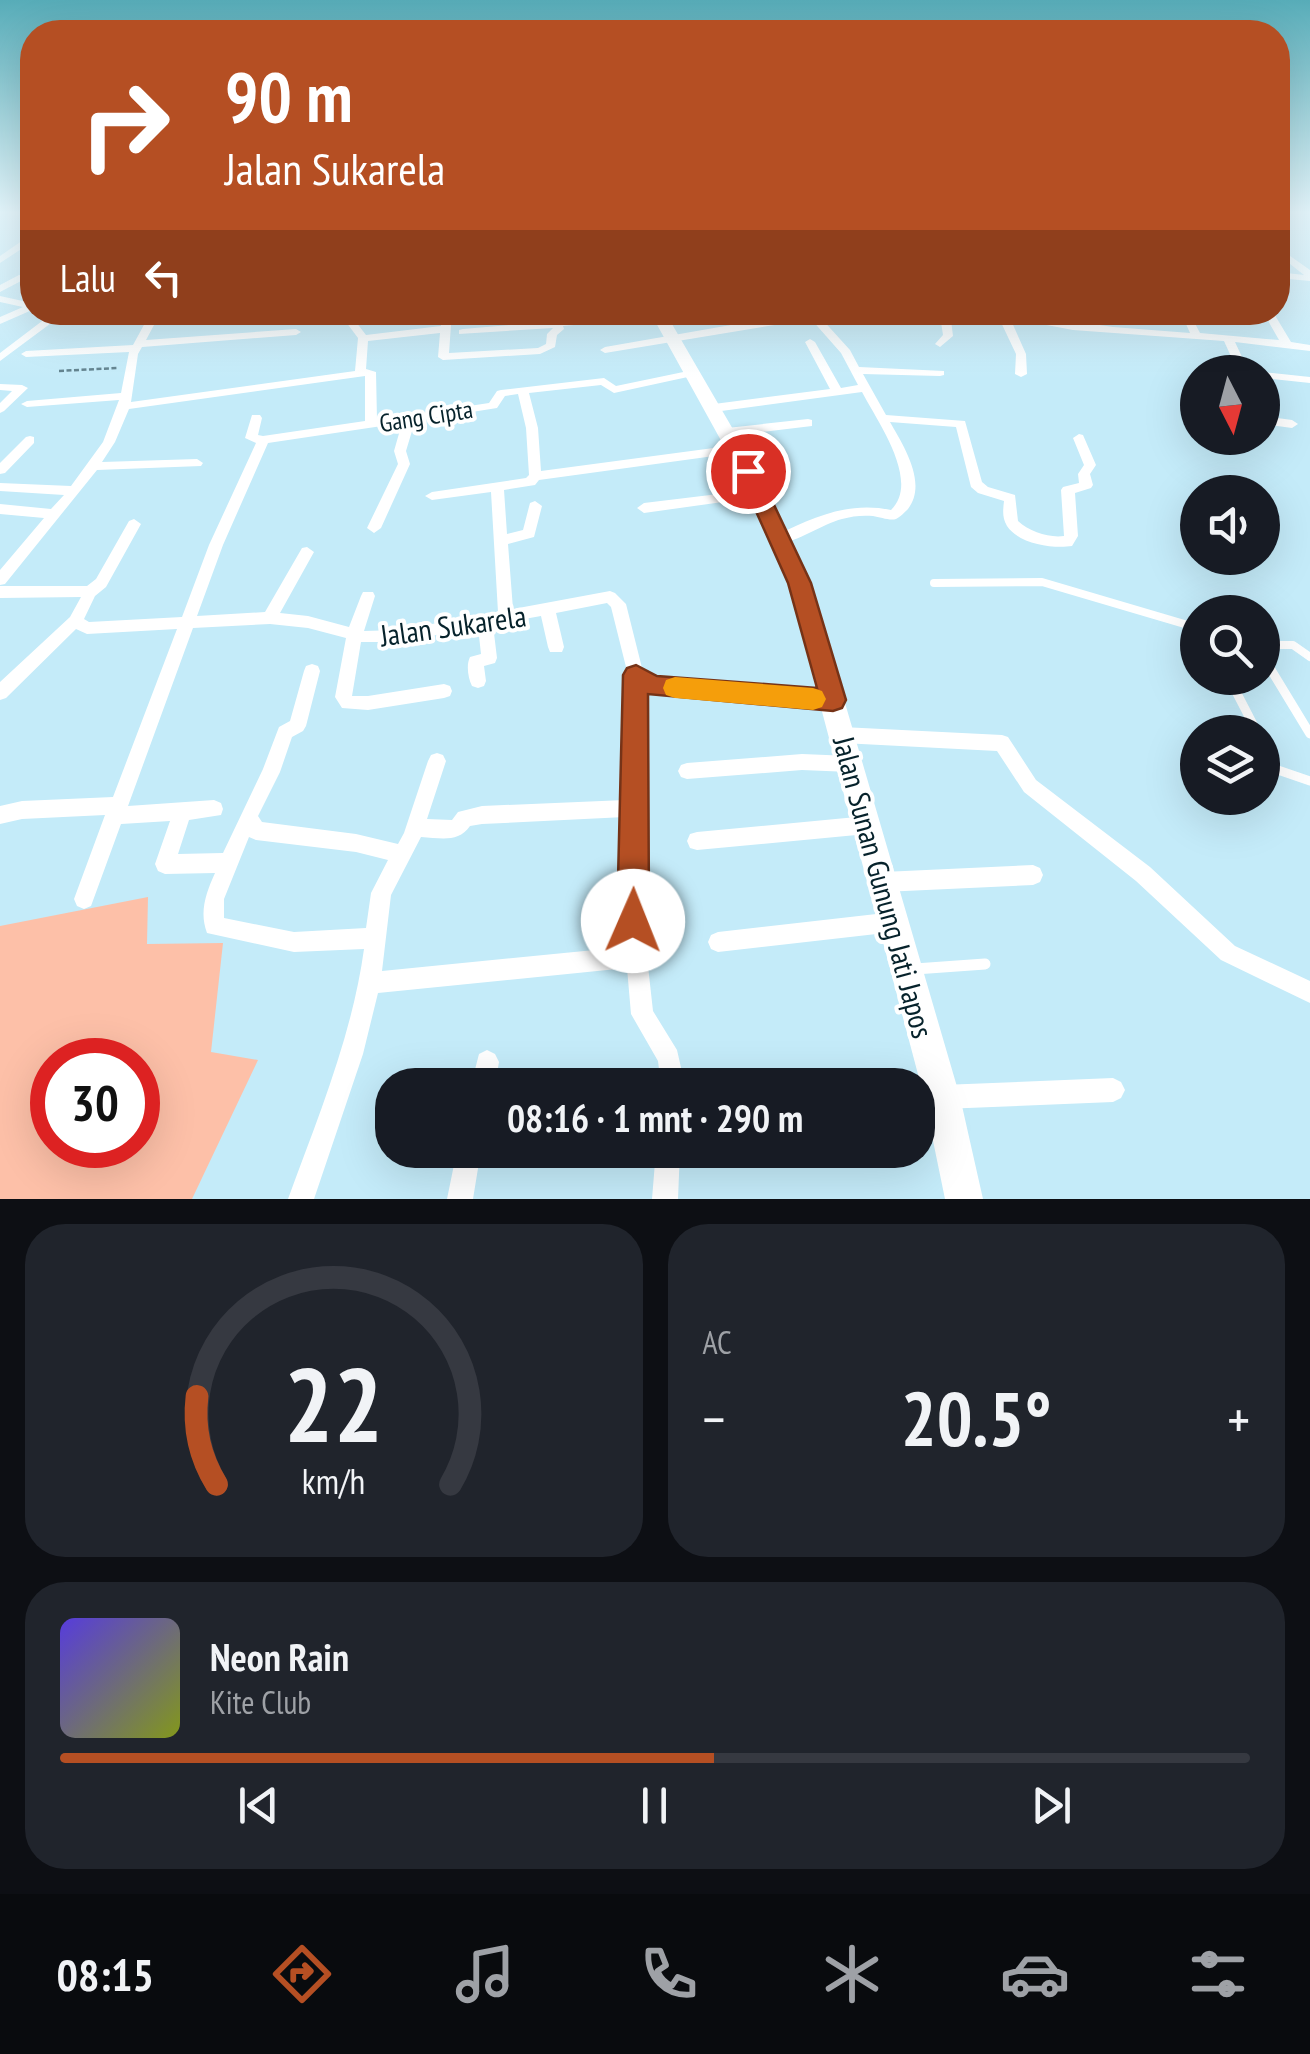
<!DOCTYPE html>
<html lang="id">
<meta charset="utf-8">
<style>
body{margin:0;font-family:"PT Sans Narrow",sans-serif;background:#20242c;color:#f1f3f6;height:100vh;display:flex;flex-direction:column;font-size:38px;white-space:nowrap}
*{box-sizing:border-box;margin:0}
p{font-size:32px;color:#9ea1a6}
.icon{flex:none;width:55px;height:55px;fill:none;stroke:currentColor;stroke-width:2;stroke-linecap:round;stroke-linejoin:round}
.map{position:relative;height:1199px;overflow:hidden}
.details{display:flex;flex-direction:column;gap:25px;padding:25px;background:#0d0f14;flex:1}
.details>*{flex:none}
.hud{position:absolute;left:20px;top:20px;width:1270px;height:305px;border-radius:40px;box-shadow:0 10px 40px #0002;background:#b54f23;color:#fff;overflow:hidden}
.needle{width:65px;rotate:174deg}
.tools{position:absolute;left:1180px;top:355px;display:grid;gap:20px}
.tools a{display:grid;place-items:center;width:100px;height:100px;border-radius:50%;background:#171b24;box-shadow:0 10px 40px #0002;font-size:50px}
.speed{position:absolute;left:30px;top:1038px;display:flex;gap:20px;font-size:50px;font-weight:700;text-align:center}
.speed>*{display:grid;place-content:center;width:130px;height:130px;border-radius:50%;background:#171b24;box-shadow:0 10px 40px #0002;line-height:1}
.speed .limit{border:15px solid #d22;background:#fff;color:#111}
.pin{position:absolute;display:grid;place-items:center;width:85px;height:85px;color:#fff;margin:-42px;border:5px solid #fff;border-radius:50%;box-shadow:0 2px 10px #0007}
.me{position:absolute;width:110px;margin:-55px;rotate:1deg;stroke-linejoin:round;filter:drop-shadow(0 0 8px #0008)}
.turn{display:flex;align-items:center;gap:35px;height:210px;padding:0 40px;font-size:45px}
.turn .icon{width:130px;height:130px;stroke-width:2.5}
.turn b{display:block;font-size:70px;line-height:85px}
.then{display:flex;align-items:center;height:95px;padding:0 40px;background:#0003;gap:20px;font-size:38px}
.big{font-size:75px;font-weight:700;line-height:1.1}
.details .card{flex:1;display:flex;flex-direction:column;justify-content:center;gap:15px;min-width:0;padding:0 35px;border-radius:40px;background:#20242c}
.details .dial{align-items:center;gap:0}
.dial svg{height:260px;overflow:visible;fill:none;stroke:#363941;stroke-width:7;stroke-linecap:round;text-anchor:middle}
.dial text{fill:#f1f3f6;stroke:none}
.song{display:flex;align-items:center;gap:30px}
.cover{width:120px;height:120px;border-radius:15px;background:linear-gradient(135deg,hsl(250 70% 55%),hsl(70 70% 35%))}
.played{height:10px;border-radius:5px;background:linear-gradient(90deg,#b54f23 55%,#363941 55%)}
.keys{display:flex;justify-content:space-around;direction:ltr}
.heat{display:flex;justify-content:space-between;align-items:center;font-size:55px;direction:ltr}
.details .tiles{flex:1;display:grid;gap:25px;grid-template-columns:1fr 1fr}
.card:last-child{grid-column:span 2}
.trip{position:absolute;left:375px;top:1068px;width:560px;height:100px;border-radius:40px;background:#171b24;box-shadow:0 10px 40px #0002;font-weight:700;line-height:100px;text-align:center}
.menu{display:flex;height:160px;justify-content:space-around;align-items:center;background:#090b0e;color:#9ea1a6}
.menu .icon{width:70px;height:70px}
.menu .selected{color:#b54f23}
.menu b{font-size:45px;color:#f1f3f6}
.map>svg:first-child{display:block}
.green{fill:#fdc0a8;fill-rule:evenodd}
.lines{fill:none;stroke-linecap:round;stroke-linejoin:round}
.path{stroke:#5d7e8a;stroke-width:2.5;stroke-dasharray:5 2.5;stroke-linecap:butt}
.lane-far2{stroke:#fff;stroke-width:8}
.lane-far1{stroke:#fff;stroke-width:9}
.lane{stroke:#fff;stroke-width:11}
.street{fill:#fff;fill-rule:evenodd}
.secondary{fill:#fff;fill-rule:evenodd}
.route{fill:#b54f23;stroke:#763317;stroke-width:2.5}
.slow{fill:#f59e0b}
.labels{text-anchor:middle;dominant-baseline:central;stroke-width:8;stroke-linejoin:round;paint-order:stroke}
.far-street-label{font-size:25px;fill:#06222b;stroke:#fff}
.street-label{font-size:30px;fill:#06222b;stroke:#fff}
</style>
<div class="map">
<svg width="1310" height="1199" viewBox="0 0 1310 1199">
<rect width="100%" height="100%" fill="#c4ebf9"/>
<path class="green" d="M148 897 147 944 223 943 211 1052 258 1060 192 1199H0V926ZM52 1060H138V1145H52Z"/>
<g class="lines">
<path class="path" d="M59 371 118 368"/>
<path class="lane-far2" d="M934 583 1042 582 1198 628
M1262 649 1265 645H1293L1310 657
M1262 654 1272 671"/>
<path class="lane-far1" d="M1270 668 1310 734
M1229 678 1257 732
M1262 744 1275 769 1310 781"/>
<path class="lane" d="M915 969 985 964"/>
<path class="street" d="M0 211H32V215L0 214Z
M29 236H32V242L0 263V256Z
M1283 251 1310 270V281L1278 278V272L1304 275 1280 256 1278 254Z
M19 275 32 277V283L21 281 0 292V285Z
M0 296 32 303V310L0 324V317L23 307 0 302Z
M54 312H66L0 361V353Z
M151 312H161L146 340 296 329 301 332 296 335 142 347 138 354 131 402 355 371 358 338 346 322 349 312H359L356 322 366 335 441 326 442 312H452L449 353 538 348 546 344 547 334 553 328 459 334V330L463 329 662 312V316L658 317 563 326 564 329 557 335 555 347 540 354 443 360 438 357 440 333 368 341 366 369 376 372 377 420 489 403 497 391 501 390 604 378 616 386 693 370 697 371V375L614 393 601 385 529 393 538 428 541 471 736 445 742 449 736 453 539 480 535 485 504 490 507 534 523 530 530 503 535 501 542 506 534 537 508 544 513 609 610 591 615 593 626 604 643 672 646 676 833 694 839 696 841 701 839 706 833 708 644 689 643 921 653 1011 677 1050 685 1085H661L658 1061 631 1014 627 968 378 993 363 1054 314 1199H288C318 1117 352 1036 364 949L294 952 207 933C199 912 206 893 215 873L165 874 158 871 155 864 170 821 121 824 91 906 84 909 77 906 74 899 105 815 22 819 0 824V806L22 801 113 797 177 629 87 634 76 629 6 698 0 700V682L70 617 81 597 0 598V586H87L96 579 129 521 134 519 141 524 106 587 95 596 84 619 89 622 182 617 209 545 256 443 245 438 252 415H260L262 418 258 435 263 436 365 421V376L129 409 115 442 102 462 197 459 203 463 201 466 97 470 5 584 0 585V570L44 518 0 514V504L51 509 64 495 0 491V483L71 486 103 442 119 400 27 407 21 404 27 401 121 393 129 352 26 357 21 354 26 351 133 345ZM518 394 526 428 529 475 526 478 432 492 425 496 432 500 491 492 498 612 399 630 364 631 375 596 373 592H363L361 596 349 627 308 616 280 613 314 552 307 547 302 548 265 612 197 616 223 545 268 443 402 423 394 451 398 464 367 528 374 533 381 528 410 464 406 451 415 421 497 408 505 396ZM607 603 611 607 628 675 625 800 482 806 458 812 452 820 427 819 446 761 443 755 437 753 431 755 428 761 404 833 398 844 356 834 262 822 258 816 280 772 292 737 303 731 306 726 320 671 318 666 312 664 306 666 304 671 290 721 279 727 263 769 223 853 178 854 189 820 221 815 223 809 221 803 214 800 128 806 193 628 270 624 308 628 346 638 335 697 342 708 368 710 444 698 450 696 452 691 450 686 444 684 368 696H352L361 642H399L478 627 481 654 470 657C466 665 468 678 472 686L478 688 484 686 486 681 484 666 495 663 497 658 493 625H506L513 621 541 616 548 647 550 652H562L564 647 556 613ZM625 817 623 921 625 947 382 971 391 895 421 837C441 838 458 843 470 826L482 824ZM249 837 256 840 356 852 388 860 371 893 366 928 294 932 224 918V899Z
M805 312H840L820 317 850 350 859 367 944 371V375L940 376 863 374 886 415 965 421 982 482 988 487 1015 495 1018 521C1030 532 1049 538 1064 536L1061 490 1063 487 1079 483 1078 474 1084 465 1073 438 1079 434 1083 435 1096 465 1090 474 1093 485 1091 488 1075 493 1078 536 1072 546C1053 549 1019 544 1007 526 1002 518 1003 510 1004 501L978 493 971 487 956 427 890 422C903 445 928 483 908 509 906 511 899 518 896 519 890 521 880 517 873 516 863 515 852 516 842 519 822 524 795 544 777 543L775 539 777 535C814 517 849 501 891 510 921 481 877 421 862 392L714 412 708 408 714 404 830 389 805 342 810 339 815 342 841 388 858 385 841 353 811 319 605 353 600 350 605 347Z
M940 312H950L953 336 940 347 935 344 943 335 941 322 889 319 884 316 889 313 940 316Z
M990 312H1011L1113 327 1190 333 1182 315 1189 312 1200 333 1279 340 1263 312H1273L1291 342 1310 345V351L1235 342 1249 372H1238L1224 341 1073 330 1010 318 1026 354 1027 374 1021 377 1015 374 1016 354 998 316Z
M1259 372H1262L1310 377V383L1262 378V372Z
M0 384 22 385 28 388 4 411 0 413V403L12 391 0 390Z
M1262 416 1292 420 1298 424 1292 428 1262 424Z
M808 419 812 420V426L727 436 721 432 727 428Z
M30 436 34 437V443L5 473 0 474V463L26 437Z
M760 489 767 493 765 496 644 513 637 508 644 503Z
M842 727 1002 735 1008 737 1036 780 1150 867 1235 946 1310 981V1003L1221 960 1136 881 1024 792 997 751 842 743 836 740 833 735 836 730Z
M802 754 850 756 856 758 859 764 856 770 850 772 802 770 687 779 681 777 678 771 681 765 687 763Z
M867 816 874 819 876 825 874 831 867 834 697 850 690 848 687 841 690 834 697 832Z
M1033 865 1040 868 1043 875 1040 882 1033 885 883 892 876 889 873 882 876 875 883 872Z
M894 912 901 915 904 922 901 929 894 932 718 952 711 949 708 942 711 935 718 932Z
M487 1050 495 1054 499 1062 495 1085H471L479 1054Z
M1113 1078 1121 1082 1125 1090 1121 1098 1113 1102 942 1109 934 1105 930 1097 934 1089 942 1085Z
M457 1150H481L473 1199H447Z
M656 1150H680L678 1199H652Z"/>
<path class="secondary" d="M650 312H665L770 493 810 583 960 1097 983 1199H945L924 1097 788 583 750 493Z"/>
</g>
<linearGradient id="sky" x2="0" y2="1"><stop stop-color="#57acb8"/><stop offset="0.56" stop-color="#e4f6fc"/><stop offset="1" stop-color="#e4f6fc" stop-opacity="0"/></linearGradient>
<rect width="1310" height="379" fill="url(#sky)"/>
<path class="route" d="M748 465 758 471 811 583 846 700 842 708 833 711 648 694 649 921 644 932 633 937 622 932 617 921 623 675 627 668 636 665 657 676 817 688 788 583 738 471Z"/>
<path class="slow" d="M675 677 813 688 822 691 826 699 822 707 813 710 675 698 666 695 663 688 666 680Z"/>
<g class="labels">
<g class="far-street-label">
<text transform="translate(426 416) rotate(-9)">Gang Cipta</text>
</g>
<g class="street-label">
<text transform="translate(453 625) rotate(-8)">Jalan Sukarela</text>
<text transform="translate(884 887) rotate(75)">Jalan Sunan Gunung Jati Japos</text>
</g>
</g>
</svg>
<div class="tools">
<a><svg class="needle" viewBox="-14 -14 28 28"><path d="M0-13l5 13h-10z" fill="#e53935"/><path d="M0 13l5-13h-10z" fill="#9ea1a6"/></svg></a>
<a><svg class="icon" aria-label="sound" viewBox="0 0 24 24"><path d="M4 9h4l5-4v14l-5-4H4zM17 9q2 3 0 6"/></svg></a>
<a><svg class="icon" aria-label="search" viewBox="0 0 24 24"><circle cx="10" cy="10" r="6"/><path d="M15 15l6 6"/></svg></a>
<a><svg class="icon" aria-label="layers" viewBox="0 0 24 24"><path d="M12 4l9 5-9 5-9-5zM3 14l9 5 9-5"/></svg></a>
</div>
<div class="speed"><div class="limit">30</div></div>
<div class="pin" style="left:748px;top:471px;background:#d93025"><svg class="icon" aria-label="arrive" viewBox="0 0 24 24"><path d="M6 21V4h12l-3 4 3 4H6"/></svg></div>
<svg class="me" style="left:633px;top:921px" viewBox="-20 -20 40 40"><circle r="19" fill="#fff"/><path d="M0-13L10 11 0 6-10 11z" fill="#b54f23"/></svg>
<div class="trip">08:16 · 1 mnt · 290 m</div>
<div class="hud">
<div class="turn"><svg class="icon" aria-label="right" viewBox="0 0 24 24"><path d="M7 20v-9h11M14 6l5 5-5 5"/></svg><div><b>90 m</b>Jalan Sukarela</div></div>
<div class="then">Lalu<svg class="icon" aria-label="left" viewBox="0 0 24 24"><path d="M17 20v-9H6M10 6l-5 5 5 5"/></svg></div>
</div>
</div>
<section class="details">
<div class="tiles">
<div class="card dial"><svg viewBox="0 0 100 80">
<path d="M14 69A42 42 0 1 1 86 69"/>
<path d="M14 69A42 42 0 0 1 8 42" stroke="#b54f23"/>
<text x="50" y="56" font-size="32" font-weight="700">22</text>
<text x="50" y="72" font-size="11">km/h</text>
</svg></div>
<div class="card"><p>AC</p>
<div class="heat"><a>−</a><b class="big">20.5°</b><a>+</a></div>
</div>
<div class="card">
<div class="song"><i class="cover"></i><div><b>Neon Rain</b><p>Kite Club</p></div></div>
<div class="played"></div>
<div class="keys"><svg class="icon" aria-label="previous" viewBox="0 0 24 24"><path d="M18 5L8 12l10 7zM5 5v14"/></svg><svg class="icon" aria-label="pause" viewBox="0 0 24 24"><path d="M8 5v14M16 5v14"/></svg><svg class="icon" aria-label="next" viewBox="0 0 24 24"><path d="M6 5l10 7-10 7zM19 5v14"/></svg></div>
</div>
</div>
</section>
<nav class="menu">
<b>08:15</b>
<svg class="icon selected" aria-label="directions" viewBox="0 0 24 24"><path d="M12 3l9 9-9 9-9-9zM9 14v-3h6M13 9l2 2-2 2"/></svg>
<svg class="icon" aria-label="music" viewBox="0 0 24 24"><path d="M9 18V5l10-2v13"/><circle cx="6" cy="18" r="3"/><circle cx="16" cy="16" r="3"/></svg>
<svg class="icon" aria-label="phone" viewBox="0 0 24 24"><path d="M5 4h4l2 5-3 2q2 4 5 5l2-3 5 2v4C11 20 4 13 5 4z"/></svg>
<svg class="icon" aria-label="climate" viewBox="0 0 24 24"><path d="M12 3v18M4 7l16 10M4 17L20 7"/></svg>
<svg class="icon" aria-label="car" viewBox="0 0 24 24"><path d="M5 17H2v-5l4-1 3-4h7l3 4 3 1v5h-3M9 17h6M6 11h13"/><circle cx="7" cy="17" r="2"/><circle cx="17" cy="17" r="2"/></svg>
<svg class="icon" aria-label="filters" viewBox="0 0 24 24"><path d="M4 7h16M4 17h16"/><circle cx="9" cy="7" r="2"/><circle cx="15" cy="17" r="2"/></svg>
</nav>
